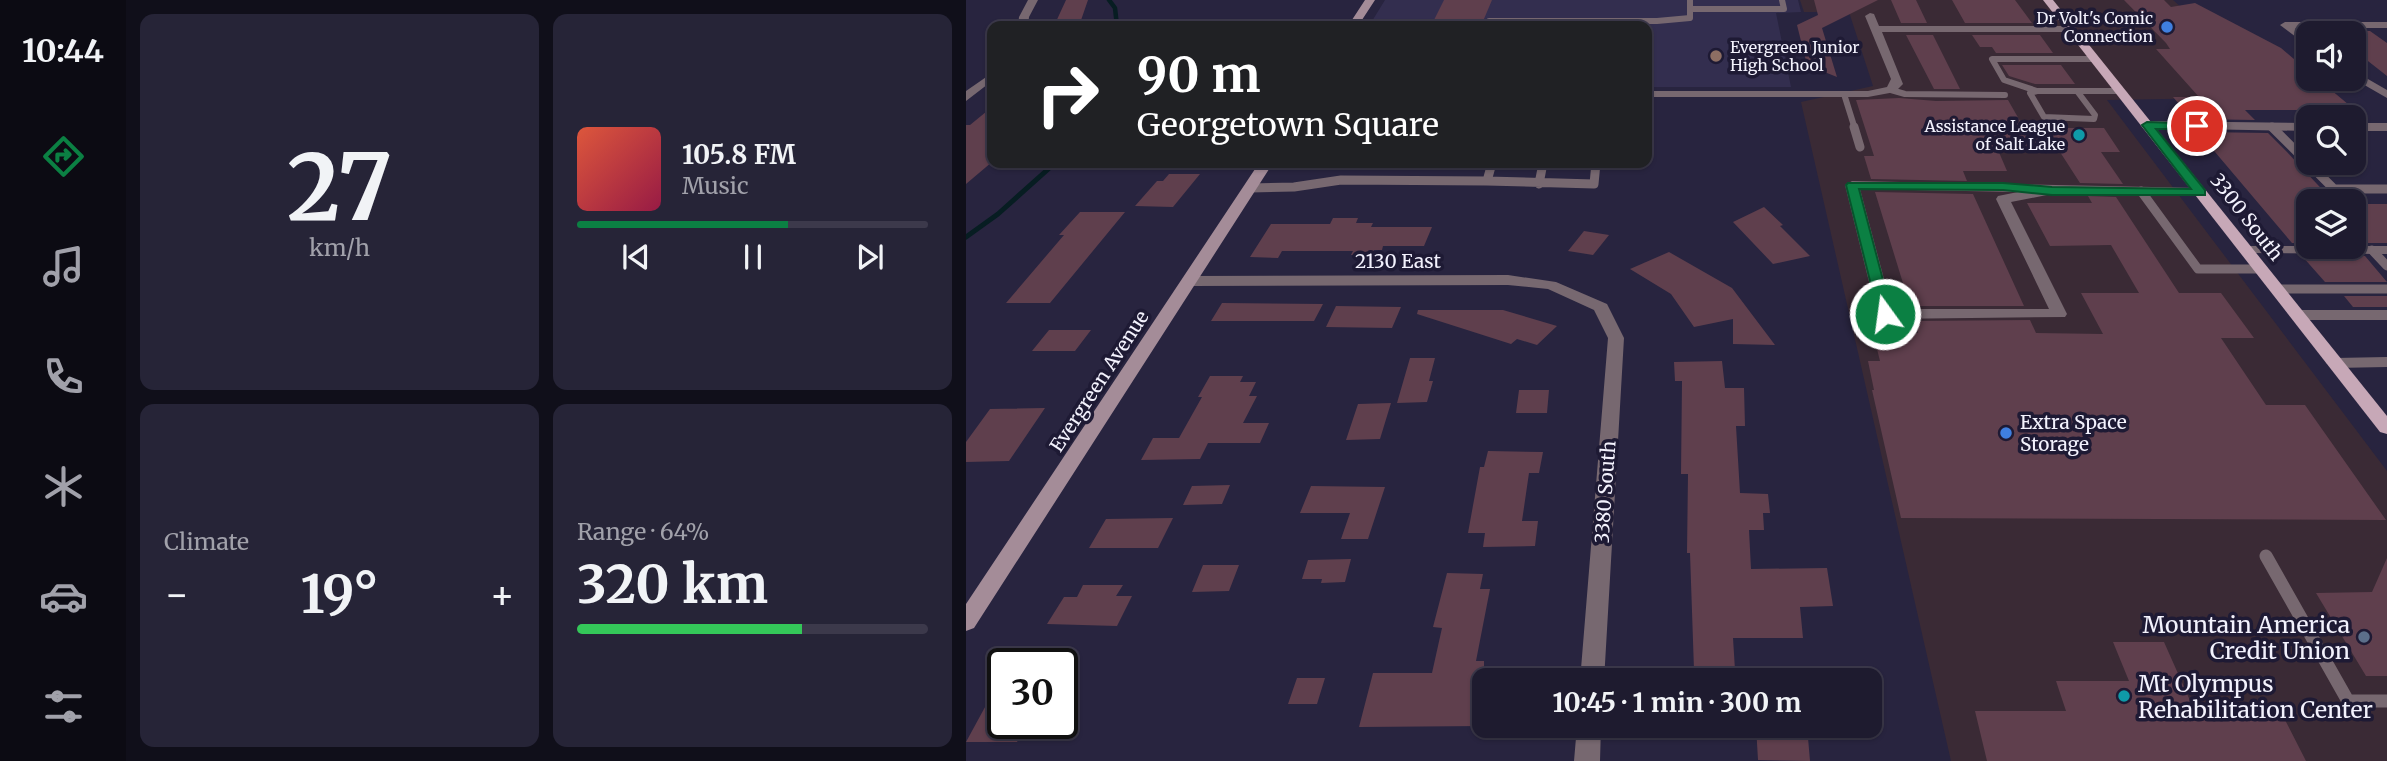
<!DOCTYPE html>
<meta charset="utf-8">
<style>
body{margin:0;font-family:Merriweather,serif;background:#262437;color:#f1f3f6;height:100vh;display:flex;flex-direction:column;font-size:26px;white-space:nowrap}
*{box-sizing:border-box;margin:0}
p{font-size:23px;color:#a1a1aa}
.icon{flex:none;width:38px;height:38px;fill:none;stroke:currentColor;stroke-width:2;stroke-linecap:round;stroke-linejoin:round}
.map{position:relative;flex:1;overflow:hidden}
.side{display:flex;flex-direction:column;gap:14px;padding:14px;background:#100f1a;width:840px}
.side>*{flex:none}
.guide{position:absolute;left:21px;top:21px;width:665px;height:147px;border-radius:14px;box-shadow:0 2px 5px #0004,0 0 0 2px #3c394b;background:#202124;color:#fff;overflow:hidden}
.controls{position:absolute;left:1330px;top:21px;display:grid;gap:14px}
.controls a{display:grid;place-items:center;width:70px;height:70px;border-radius:14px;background:#1e1b2f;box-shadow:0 2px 5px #0004,0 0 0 2px #3c394b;font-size:35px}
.speed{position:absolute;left:21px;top:648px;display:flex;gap:14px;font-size:35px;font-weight:700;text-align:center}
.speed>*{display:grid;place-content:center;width:91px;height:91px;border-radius:50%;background:#1e1b2f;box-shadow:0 2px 5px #0004,0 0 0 2px #3c394b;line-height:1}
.speed .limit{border:4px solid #111;border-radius:10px;background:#fff;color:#111}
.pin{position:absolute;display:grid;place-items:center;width:60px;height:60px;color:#fff;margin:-30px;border:4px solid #fff;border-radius:50%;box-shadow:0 2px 7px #0007}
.me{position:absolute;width:77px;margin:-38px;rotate:346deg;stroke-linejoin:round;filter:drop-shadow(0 0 5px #0008)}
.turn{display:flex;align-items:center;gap:24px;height:147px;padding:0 35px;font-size:32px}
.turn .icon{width:91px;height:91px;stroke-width:2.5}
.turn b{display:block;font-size:49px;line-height:60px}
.big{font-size:52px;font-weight:700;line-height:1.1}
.side .widget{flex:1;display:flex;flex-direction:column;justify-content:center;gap:10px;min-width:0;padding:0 24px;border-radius:14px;background:#262437}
.side .dial{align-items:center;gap:0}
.dial b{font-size:91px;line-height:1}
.song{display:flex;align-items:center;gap:21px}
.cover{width:84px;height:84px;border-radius:10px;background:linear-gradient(135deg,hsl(10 70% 55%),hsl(340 70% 35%))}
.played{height:7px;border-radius:4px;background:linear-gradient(90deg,#0b8043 60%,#3c394b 60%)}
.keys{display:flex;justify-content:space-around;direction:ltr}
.heat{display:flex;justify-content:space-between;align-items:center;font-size:38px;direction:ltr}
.charge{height:10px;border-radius:5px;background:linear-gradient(90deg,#34c759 64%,#3c394b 0)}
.side .tiles{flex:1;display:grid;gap:14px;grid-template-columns:repeat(2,1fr)}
.trip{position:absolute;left:506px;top:668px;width:410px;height:70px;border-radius:14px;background:#1e1b2f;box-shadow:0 2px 5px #0004,0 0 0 2px #3c394b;font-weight:700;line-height:70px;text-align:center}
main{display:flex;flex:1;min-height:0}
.dock{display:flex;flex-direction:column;width:126px;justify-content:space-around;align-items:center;background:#0c0b13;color:#a1a1aa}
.dock .icon{width:49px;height:49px}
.dock .selected{color:#0b8043}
.dock b{font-size:32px;color:#f1f3f6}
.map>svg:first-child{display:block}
.commercial{fill:#3a2a35}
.built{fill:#332e4f}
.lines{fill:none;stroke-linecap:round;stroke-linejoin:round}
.stream-far1{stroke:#071d22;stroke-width:4.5}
.stream{stroke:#071d22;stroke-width:5}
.building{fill:#5f3f4d}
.lane-far3{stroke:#776870;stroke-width:6}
.lane-far2{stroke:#776870;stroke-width:9}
.lane-far1{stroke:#776870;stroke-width:10}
.lane{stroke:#776870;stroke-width:13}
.street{fill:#776870;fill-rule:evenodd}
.secondary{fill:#a48c98;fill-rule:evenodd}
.primary{fill:#c7a8b7;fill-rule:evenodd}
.route{fill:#0b8043;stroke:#07532c;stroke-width:2}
.shop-dot{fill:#3f7fe0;stroke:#1e1a34;stroke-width:2.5}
.education-dot{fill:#8d6e63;stroke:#1e1a34;stroke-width:2.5}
.culture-dot{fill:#0f9aa8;stroke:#1e1a34;stroke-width:2.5}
.service-dot{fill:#5c6f8a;stroke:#1e1a34;stroke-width:2.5}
.labels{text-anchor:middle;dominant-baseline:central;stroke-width:7;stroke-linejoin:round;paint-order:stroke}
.far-poi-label{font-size:16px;fill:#f3f2fd;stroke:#1e1a34;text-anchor:end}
.street-label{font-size:19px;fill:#f3f2fd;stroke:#1e1a34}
.poi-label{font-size:19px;fill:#f3f2fd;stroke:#1e1a34;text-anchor:start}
.near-poi-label{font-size:23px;fill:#f3f2fd;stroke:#1e1a34;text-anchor:end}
</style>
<main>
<nav class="dock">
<b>10:44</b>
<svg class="icon selected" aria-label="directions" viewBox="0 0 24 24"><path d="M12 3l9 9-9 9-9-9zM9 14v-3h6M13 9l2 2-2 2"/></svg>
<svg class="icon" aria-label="music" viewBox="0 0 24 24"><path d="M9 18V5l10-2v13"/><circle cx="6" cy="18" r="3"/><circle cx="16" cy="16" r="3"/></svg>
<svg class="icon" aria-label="phone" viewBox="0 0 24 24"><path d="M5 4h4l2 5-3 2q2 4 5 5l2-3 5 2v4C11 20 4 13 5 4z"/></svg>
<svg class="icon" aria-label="climate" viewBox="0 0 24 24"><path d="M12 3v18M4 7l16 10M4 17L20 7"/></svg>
<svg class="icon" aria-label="car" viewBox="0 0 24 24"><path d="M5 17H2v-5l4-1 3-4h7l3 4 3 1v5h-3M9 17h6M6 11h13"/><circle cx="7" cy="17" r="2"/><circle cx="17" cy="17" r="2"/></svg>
<svg class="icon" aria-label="filters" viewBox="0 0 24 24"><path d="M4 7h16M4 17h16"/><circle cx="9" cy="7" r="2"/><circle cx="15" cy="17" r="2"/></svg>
</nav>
<section class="side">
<div class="tiles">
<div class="widget dial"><b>27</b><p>km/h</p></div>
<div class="widget">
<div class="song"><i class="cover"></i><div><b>105.8 FM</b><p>Music</p></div></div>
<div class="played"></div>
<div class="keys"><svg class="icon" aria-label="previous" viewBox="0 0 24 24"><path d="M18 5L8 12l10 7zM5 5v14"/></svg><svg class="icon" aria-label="pause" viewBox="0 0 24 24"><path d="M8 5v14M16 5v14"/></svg><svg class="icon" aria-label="next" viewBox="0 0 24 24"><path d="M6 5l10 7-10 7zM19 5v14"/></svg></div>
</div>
<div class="widget"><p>Climate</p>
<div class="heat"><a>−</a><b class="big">19°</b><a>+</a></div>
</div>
<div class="widget"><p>Range · 64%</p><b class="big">320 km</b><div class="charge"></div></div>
</div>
</section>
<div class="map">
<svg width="1421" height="761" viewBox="0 0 1421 761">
<rect width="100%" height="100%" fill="#28243f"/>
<path class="commercial" d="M834 0H1207L1315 97 1141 100 1421 471V761H985L835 102 907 86 883 12H838Z"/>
<path class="built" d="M419 0H832L835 12 810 13 825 87H681V26H403Z"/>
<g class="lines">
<path class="stream-far1" d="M143 0 149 8 151 26"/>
<path class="stream" d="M0 237 32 214 89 163"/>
</g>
<path class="building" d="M100 0H122L113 26H88Z
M478 0H526L515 26H465Z
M848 0H912L856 28 871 77 841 65 831 25 852 15Z
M925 0H950L961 23H935Z
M986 0H1049L1066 23H999Z
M1158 0H1198L1205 7 1229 3 1315 48 1342 71V79H1352L1389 110H1279L1289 120 1226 119 1207 97H1233L1190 49H1204L1200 43Z
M1388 31H1404L1421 43V76L1388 50Z
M940 35H967L994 89H968Z
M1006 35H1074L1087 53H1030L1026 47H1014Z
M1036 65H1095L1109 84H1069L1043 76Z
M933 98 970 101 1042 100 1058 128H1138L1154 152H1135L1157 184 1114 183 1094 152 1086 150H1032L1041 171H997L1001 181 905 179 898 156H908L890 100Z
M26 107V162L0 184V125H4Z
M1237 132 1302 133 1321 152 1366 200H1342V243H1326L1238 139H1244Z
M203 174H234L207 207 169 206 191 181H197Z
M909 192 1007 194 1058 306H944Z
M1122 196 1150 197 1213 293H1255L1288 338H1255L1300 405H1339L1420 520 935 518 906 390H908L902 361H914L907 333H952L949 321 1064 320 1070 333 1137 334 1115 293H1173L1145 245 1084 246 1061 203H1126Z
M1388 204H1421V243H1388Z
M798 207 817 225 814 226 844 256 807 264 767 222Z
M114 212H159L84 303H40L98 235H93Z
M367 218H392L390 223H407L405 227H466L458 246H417L416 250H408L406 256 385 255 387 251H316L312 258 284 257 305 224H364Z
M618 231 643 235 627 255 602 251Z
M703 252 766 288 809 345 767 344V319L728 327 705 294 664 269Z
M1336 256H1399L1421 282H1359Z
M1378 296H1421V307H1387Z
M256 303 357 304 348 321H245Z
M370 306 435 307 426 328 360 327Z
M452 310H537L591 326 571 345 551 339 545 344 451 314Z
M83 330H125L109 351H66Z
M444 358H469L463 381H467L461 402 431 403Z
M756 361 759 388H778L779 426H770L774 493 802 494 804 513H797L798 530H783L785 569 861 568 867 606 834 607 837 638H767L769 670H728L724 553H721L722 474H715L716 381H709L708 362Z
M244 376H277L274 382H290L283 396H291L277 423H303L294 443H242L234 459 175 460 187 438H213L236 397H232Z
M553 390H583L581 413H550Z
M425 403 414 439 380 440 392 404Z
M79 408 43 461 0 462V442L24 409Z
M522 451 577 452 573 473H563L556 521H572L569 546 517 547 519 533H502L514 467H518Z
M264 485 256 504 217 505 226 486Z
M345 486 419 487 402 539H375L384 513H334Z
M207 518 192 548H123L140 519Z
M1421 558V676H1400L1350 593 1406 592Z
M385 559 379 582 355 583 356 579H336L342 560Z
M237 565H273L263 591 226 592Z
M481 573 517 574 514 589H524L510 661H518V726L393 727 407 673H466L476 628 467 627Z
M117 585H157L150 596H166L151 626 81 624 98 597H111Z
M1147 642H1198L1230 714H1316L1340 761H1021L1009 711H1100L1090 681H1163Z
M37 674V723H61L51 742H0Z
M331 678H359L351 704H322Z
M790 726H841L844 761 792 760Z"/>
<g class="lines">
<path class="lane-far3" d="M724 9H818L816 0
M521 26 523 21H691L724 18V0
M925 90 939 94 1039 95
M1071 91 1038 80 1026 59H1129
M1071 91H1111L1129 115 1128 119 1078 117 1064 93Z
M1111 91H1154
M878 94 889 129"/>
<path class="lane-far2" d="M888 127 894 147
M1306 127 1368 189H1421
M526 163 521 181 628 184 630 163
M573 184 577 163
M284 188 328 187 375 180 521 181
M1175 191 1232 269H1295
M1406 250 1421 266
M1311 289H1421"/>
<path class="lane-far1" d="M1331 315H1421"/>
<path class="lane" d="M1300 556 1382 701H1421"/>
<path class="street" d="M62 0H72L63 17 62 26H52L53 17Z
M904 13 908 14 913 26H1105L1110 29 1105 32H916L937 84 929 92 902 97H681V91H902L921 87 925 79 899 16Z
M1421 22V28H1329L1342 38V46L1314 25 1319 22Z
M1388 71 1421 90V98L1388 79Z
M26 73V81L0 101V91Z
M1181 121 1342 123V131L1177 128 1175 125Z
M1388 123H1421V131H1388Z
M886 181 1234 188 1241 192 1234 196 1091 193 1045 202 1101 314 1099 317 919 319 911 314 879 185ZM894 189 1052 192 1032 196 1030 199 1083 309H926Z
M1280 246H1421V254L1275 253 1273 250Z
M542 275 590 282 641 304 658 338 638 681H614L642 338 628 310 582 289 542 285 224 286 216 281 224 276Z
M1421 357V367L1369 368 1360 363 1369 358Z
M611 726H635L634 761H608Z"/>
<path class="secondary" d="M399 0H409L392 26H382Z
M293 163H307L8 628 0 631V604Z"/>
<path class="primary" d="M1077 0H1087L1421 416V434L1414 432Z"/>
</g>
<path class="route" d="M1181 122 1235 124 1236 126 1231 129H1190L1239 190V195H1086L1037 190 893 189 926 314 924 317H913L880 185 882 183H1037L1086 187 1225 189 1176 125Z"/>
<g class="shop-dot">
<circle cx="1201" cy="27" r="7"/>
<circle cx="1040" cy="433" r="7"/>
</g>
<circle class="education-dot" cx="750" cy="56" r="7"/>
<g class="culture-dot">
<circle cx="1113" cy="135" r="7"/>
<circle cx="1158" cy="696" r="7"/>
</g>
<circle class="service-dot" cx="1398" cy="637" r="7"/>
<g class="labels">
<g class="far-poi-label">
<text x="1187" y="18">Dr Volt's Comic<tspan x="1187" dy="18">Connection</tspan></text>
<text x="764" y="47" text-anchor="start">Evergreen Junior<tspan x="764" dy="18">High School</tspan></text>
<text x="1099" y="126">Assistance League<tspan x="1099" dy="18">of Salt Lake</tspan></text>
</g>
<g class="street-label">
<text transform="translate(1281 217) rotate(52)">3300 South</text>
<text x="432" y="261">2130 East</text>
<text transform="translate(133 381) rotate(-57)">Evergreen Avenue</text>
<text transform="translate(639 492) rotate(-86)">3380 South</text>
</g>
<g class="poi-label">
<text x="1054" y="422">Extra Space<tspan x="1054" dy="22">Storage</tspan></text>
</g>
<g class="near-poi-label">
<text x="1384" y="624">Mountain America<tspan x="1384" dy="26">Credit Union</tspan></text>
<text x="1172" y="683" text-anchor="start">Mt Olympus<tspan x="1172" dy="26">Rehabilitation Center</tspan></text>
</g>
</g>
</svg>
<div class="controls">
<a><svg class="icon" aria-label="sound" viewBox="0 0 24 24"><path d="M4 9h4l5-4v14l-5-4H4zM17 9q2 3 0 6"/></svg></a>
<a><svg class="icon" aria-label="search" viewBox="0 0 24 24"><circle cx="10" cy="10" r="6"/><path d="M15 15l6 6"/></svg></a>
<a><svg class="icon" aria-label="layers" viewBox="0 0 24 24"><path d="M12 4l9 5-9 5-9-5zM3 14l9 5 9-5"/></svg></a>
</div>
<div class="speed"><div class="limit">30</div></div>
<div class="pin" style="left:1231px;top:126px;background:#d93025"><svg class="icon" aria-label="arrive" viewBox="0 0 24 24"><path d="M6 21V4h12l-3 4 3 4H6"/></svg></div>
<svg class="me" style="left:919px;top:314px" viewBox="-20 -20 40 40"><circle r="17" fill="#0b8043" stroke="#fff" stroke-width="3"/><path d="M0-11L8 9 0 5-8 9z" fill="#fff"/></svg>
<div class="trip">10:45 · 1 min · 300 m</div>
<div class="guide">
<div class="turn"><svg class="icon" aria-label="right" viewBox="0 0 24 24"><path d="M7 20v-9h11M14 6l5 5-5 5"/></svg><div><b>90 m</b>Georgetown Square</div></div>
</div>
</div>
</main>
